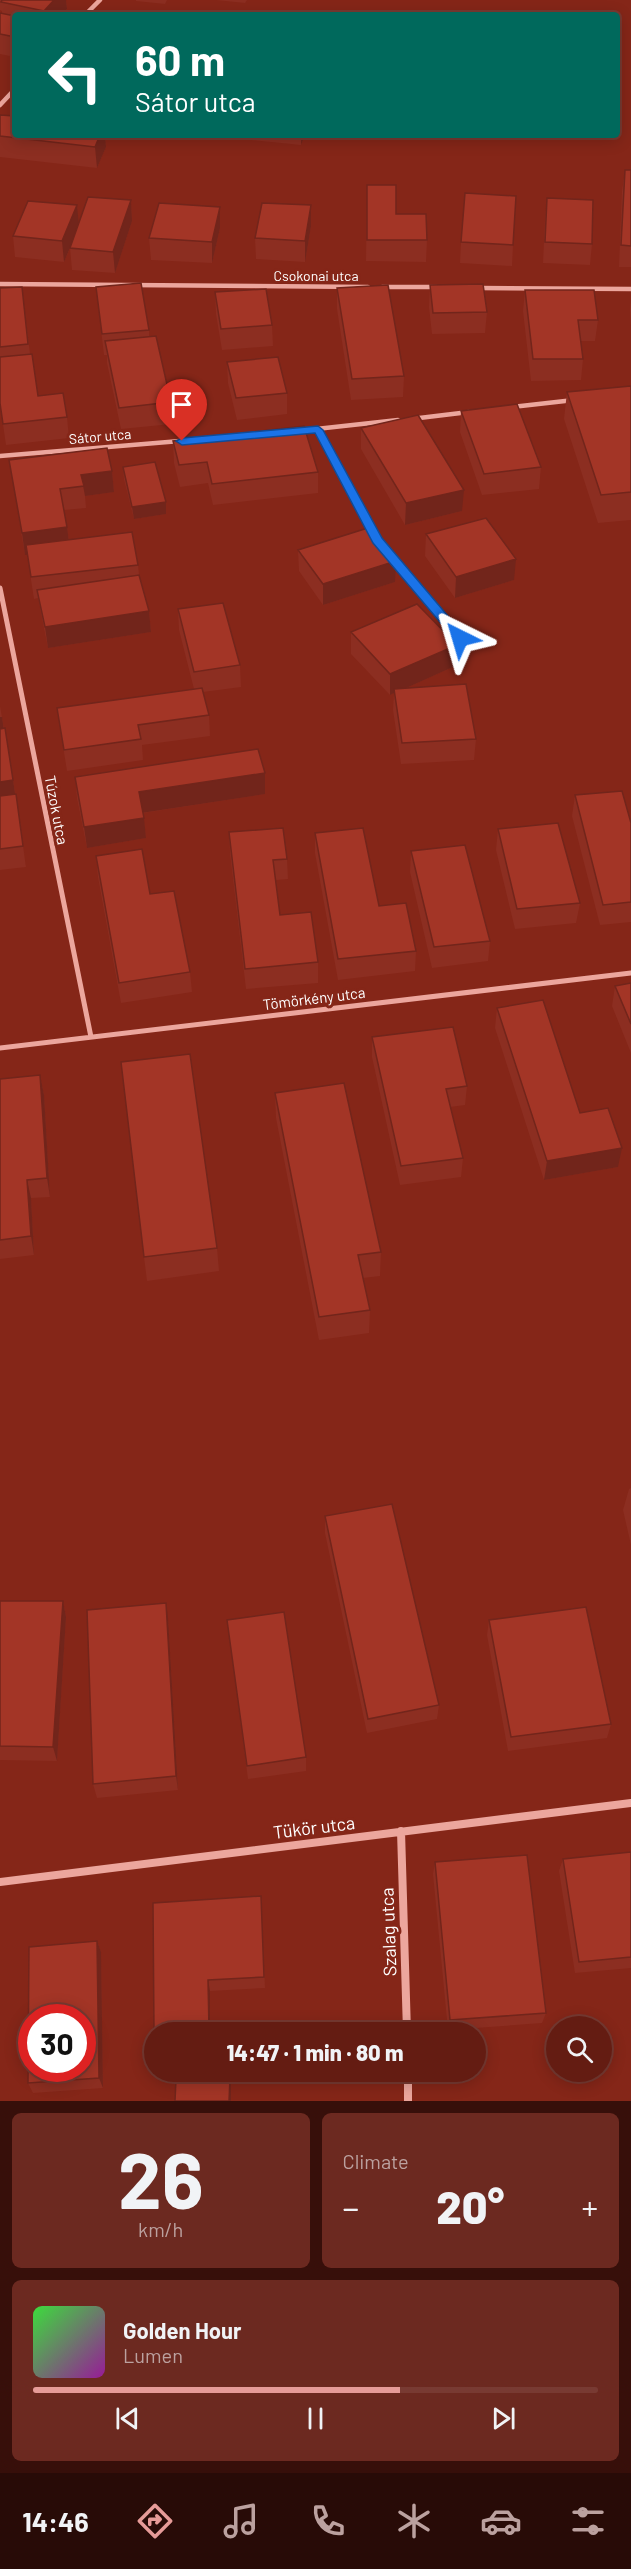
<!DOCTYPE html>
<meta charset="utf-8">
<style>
body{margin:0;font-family:Barlow,sans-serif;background:#6c2920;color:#f1f3f6;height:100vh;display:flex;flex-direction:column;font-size:22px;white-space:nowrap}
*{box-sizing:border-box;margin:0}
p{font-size:20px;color:#bba19f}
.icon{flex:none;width:33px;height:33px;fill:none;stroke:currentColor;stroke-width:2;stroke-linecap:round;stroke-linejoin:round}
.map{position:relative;height:2101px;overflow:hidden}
.details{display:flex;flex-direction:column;gap:12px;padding:12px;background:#370f0a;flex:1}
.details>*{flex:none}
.guide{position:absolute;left:12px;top:12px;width:608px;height:126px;border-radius:6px;box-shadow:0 3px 15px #0003,0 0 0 2px #783a32;background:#00695c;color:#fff;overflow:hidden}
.controls{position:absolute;left:546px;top:2016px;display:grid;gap:12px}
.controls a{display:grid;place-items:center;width:66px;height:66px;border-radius:50%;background:#641c12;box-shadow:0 3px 15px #0003,0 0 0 2px #783a32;font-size:30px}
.speed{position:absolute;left:18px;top:2004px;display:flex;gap:12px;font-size:30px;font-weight:700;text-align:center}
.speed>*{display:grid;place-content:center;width:78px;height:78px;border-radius:50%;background:#641c12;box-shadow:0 3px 15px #0003,0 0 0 2px #783a32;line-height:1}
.speed .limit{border:9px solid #d22;background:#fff;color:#111}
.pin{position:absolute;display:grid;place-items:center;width:51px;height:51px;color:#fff;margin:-62px -26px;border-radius:50% 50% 50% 0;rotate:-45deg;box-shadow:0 0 6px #0007}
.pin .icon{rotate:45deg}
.me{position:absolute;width:66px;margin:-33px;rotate:320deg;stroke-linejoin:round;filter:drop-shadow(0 0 4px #0008)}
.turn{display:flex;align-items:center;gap:21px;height:126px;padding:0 24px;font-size:27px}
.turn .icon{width:78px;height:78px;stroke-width:2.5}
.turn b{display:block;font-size:42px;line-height:51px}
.big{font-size:45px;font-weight:800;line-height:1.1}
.details .tile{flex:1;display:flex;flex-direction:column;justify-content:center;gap:9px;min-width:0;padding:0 21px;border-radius:9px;background:#6c2920}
.details .dial{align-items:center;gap:0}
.dial b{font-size:78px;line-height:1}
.song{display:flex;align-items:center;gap:18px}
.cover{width:72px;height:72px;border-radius:9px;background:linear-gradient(135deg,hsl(120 70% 55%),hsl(300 70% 35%))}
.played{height:6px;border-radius:3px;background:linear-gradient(90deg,#e69b98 65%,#783a32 65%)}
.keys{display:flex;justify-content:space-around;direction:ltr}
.heat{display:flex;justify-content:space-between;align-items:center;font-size:33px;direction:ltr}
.details .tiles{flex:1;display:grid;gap:12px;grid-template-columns:1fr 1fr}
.tile:last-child{grid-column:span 2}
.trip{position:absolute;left:144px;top:2022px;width:342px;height:60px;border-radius:30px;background:#641c12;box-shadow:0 3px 15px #0003,0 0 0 2px #783a32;font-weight:800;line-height:60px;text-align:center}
.dock{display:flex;height:96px;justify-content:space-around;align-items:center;background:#280b07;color:#bba19f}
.dock .icon{width:42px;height:42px}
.dock .active{color:#e69b98}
.dock b{font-size:27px;color:#f1f3f6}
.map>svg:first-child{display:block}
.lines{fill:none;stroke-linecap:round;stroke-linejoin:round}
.minor-far2{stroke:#eca69d;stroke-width:4.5}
.minor-far1{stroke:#eca69d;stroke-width:5}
.minor{stroke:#eca69d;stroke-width:8}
.wall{fill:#8c2e21}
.shaded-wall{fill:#72251b}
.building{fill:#a33526;stroke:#72251b;stroke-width:1.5;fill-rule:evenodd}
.route{fill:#1a73e8;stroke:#114b97;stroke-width:1.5}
.labels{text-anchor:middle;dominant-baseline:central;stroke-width:6;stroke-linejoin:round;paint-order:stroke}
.far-street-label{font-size:14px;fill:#fff;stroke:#852618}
.street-label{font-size:15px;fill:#fff;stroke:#852618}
.near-street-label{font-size:18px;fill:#fff;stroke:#852618}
</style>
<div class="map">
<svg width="631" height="2101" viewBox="0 0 631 2101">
<rect width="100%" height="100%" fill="#852618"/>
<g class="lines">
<path class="minor-far2" d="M85 15 100 0
M0 105 15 89
M0 284 368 287
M382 287H437
M478 288 631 289
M512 407 574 400
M411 419 469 412
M318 430 373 531
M298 431 398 420
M0 456 180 441"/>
<path class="minor-far1" d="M372 530 374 533
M391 556 460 638
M0 588 91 1037
M0 1048 631 973"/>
<path class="minor" d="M401 1831 407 2032
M0 1882 631 1803
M408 2072V2101"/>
</g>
<path class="wall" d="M0 0H66L67 9 61 15H15V57L0 54V13L2 14V11L0 10Z
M136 0H167L165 4 136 1Z
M216 0H247L245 3Z
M0 115 15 135H105L106 147 97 168 0 157Z
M231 135H305L301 145 231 138Z
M625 170H631V267H619L622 191Z
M367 185 396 214 427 240 426 262 366 261Z
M547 198 592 244 590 265 543 263 545 219Z
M131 200 132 221 115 273 72 270 70 248 71 246 64 262 15 257 13 236 77 205 78 225Z
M311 205V226L305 262 256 259 255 238Z
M220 207V228L212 263 151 260 149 238Z
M461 242 513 245 512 266 460 263Z
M430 285 487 312 485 333 432 334 429 307Z
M22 287 30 354 38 396 67 417 69 438 6 445 0 404V288Z
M96 287 149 330V336L171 402 172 424 121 429 107 363V355H104Z
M337 288 404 376 403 397 351 400 337 309Z
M525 290 598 320 595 341H581L583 359 581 380 531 381 523 311Z
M215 292 272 325 273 346 222 350 216 314Z
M631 299V326L630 310Z
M227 362 287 393V414L237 420 228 383Z
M631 386V520L598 523 564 419 567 392Z
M461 411 541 467 539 489 482 495 460 432Z
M361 428 462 511 405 525 361 449Z
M173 441 318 472V493L213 505 208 483 180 487 174 463Z
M9 460 112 471 114 492 85 496 86 508 64 510 69 540 138 565 139 575 149 611 151 632 48 648 38 598 34 599 27 554 25 555Z
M123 467 166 514 134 519 124 479Z
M426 534 514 580 455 598 425 556Z
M298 550 395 582 323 605 299 571Z
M178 609 240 665 241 687 203 692 209 715 210 736 142 745 143 760 67 771 57 708 194 689 179 630Z
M351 632 455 666 406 688 476 739 474 760 401 764 393 710 394 693 390 695 351 654Z
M0 706 19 815 26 867 0 870Z
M75 777 265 794 143 813 146 838 87 848 77 798Z
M575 795 631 823V922L600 925 572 816Z
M498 829 580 903 576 923 515 929 496 850Z
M229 832 287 859 288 879 276 880 280 915 318 962V983L246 989 230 853Z
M315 833 379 906 416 951 415 971 338 980 315 853Z
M411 851 490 941 488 961 432 968 410 872Z
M96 856 150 894 190 972 192 992 121 1003 98 877Z
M631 983V1053L612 1006 615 986Z
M497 1008 618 1167 544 1180 495 1028Z
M372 1037 467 1086 465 1105 450 1107 463 1158 461 1177 400 1185 372 1057Z
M40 1075 44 1095 50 1197 31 1198 34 1255 0 1259V1079Z
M275 1093 381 1252 380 1276 363 1278 370 1310 369 1333 319 1340 276 1118Z
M217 1248 219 1271 147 1281 144 1257Z
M631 1488V1545L623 1510 629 1489Z
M325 1516 439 1705 437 1719 367 1733 325 1533Z
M0 1601H63L66 1617 57 1761 0 1760Z
M168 1618 178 1790 97 1798 93 1784Z
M227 1620 306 1757V1771L248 1779Z
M489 1620 611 1724 607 1738 508 1751 487 1635Z
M631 1852V1968L575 1973 559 1871 563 1859Z
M435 1862 546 2013 542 2023 448 2030 433 1874Z
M261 1896 265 1988 210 1991V2032L154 2033V2032Z
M97 1941 101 1952 103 2088 33 2093 28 2083Z"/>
<path class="shaded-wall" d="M54 0H66L67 9 61 15H44V11Z
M100 135H105L106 147 97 168 95 147Z
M301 135H305L301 145Z
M131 200 132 221 115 273 113 252Z
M77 205 79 226 64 262 62 241Z
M311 205V226L305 262V241Z
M220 207V228L212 263V242Z
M112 471 114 492 85 496 81 475Z
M464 490 462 511 405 525 406 503Z
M166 502V514L134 519 132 507Z
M67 527 70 549 25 555 22 533Z
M516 559 514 580 455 598 456 577Z
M396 561 395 582 323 605V584Z
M149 611 151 632 48 648 45 627Z
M457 645 455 666 395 693 394 689V693L390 695V674Z
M0 717H2L5 738 0 739Z
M265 773V794L141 813 139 792Z
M13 780 26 867 16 801 0 803V782Z
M144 818 146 838 87 848 84 827Z
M40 1075 44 1095 50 1197 47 1178Z
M622 1148 618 1167 544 1180 547 1161Z
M27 1180 31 1198 34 1255 31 1236Z
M63 1601 66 1617 57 1761 53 1747Z
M166 1603 168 1618 178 1790 176 1776Z
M97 1941 101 1952 103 2088 99 2078Z
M208 1980 210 1991V2032H209V2029Z
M230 2078 231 2088V2101H229Z"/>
<path class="building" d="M2 0H54L44 11 1 2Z
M0 13 15 16V37L0 34Z
M79 13 104 15H78Z
M0 115 15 116V135H100L95 147 0 136Z
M625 170H631V246L621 245Z
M367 185H396V214H426L427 240H367Z
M465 193 516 196 513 245 461 242Z
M88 197 131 200 113 252 70 248Z
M547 198 593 200 592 244 545 242Z
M28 201 77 205 62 241 13 236Z
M159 203 220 207 212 242 149 238Z
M262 203 311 205 305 241 255 238Z
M141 283 149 330 102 334 96 287Z
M483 284 487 312 433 313 430 285Z
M388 285 404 376 352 379 337 288Z
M22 287 28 344 0 347V288Z
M266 289 272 325 221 329 215 292Z
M525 290H594L598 320H578L583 359H533Z
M156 336 171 402 119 408 105 341Z
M32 354 38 396 63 393 67 417 3 424 0 403V357Z
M278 357 287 393 236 398 227 362Z
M631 386V492L601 495 567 392Z
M517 404 541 467 484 474 461 411Z
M418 415 464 490 406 503 361 428Z
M304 426 318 472 212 484 207 462 179 465 173 441Z
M107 448 112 471 81 475 84 486 60 489 67 527 22 533 9 460Z
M155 462 166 502 132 507 123 467Z
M486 518 516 559 456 577 426 534Z
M371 527 396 561 323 584 298 550Z
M132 532 138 565 31 577 26 545Z
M139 575 149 611 45 627 37 590Z
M223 603 240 665 194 672 178 609Z
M417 604 457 645 390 674 351 632Z
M466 684 476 739 402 743 394 689Z
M202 688 209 715 138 725 141 739 64 750 57 708Z
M5 728 13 780 0 782V729Z
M258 749 265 773 139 792 144 818 84 827 75 777Z
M622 791 631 823V902L603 905 575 795Z
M16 794 23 846 0 849V796Z
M558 823 580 903 517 909 498 829Z
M283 828 287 859 273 860 280 915 311 912 318 962 245 969 229 832Z
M363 828 379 906 406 903 416 951 338 959 315 833Z
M465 845 490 941 434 947 411 851Z
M142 849 150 894 174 891 190 972 119 983 96 856Z
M631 983V1024L615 986Z
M543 1000 580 1113 608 1108 622 1148 547 1161 497 1008Z
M453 1027 467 1086 446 1089 463 1158 401 1166 372 1037Z
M190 1054 217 1248 144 1257 121 1062Z
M40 1075 47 1178 27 1180 31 1236 0 1240V1079Z
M344 1083 381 1252 358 1255 370 1310 319 1317 275 1093Z
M392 1504 439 1705 368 1719 325 1516Z
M0 1601H63L53 1747 0 1746Z
M166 1603 176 1776 93 1784 87 1610Z
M586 1607 611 1724 511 1737 489 1620Z
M284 1612 306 1757 247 1766 227 1620Z
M631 1852V1957L579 1962 563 1859Z
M527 1855 546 2013 450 2020 435 1862Z
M261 1896 264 1977 208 1980 209 2029 154 2032 153 1903Z
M97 1941 99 2078 28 2083 29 1947ZM32 2018H82V2068H32Z
M230 2078 229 2101H175L176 2079Z"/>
<path class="route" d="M318 426 323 430 382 538 464 635V641H456L373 543 315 433 182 445 176 441 182 438Z"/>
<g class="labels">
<g class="far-street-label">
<text x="316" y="275">Csokonai utca</text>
<text transform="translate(100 436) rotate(-5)">Sátor utca</text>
</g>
<g class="street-label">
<text transform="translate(57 810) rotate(79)">Túzok utca</text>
<text transform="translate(314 998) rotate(-7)">Tömörkény utca</text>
</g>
<g class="near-street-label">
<text transform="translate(314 1827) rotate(-7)">Tükör utca</text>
<text transform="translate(388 1932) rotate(-92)">Szalag utca</text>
</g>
</g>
</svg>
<div class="controls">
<a><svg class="icon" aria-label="search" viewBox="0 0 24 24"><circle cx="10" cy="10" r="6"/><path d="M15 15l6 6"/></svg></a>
</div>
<div class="speed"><div class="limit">30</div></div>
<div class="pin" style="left:182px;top:441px;background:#d93025"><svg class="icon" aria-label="arrive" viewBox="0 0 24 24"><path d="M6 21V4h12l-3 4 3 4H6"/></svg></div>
<svg class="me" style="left:460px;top:638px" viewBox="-20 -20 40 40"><path d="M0-17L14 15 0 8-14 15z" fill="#1a73e8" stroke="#fff" stroke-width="4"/></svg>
<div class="trip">14:47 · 1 min · 80 m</div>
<div class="guide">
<div class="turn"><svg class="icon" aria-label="left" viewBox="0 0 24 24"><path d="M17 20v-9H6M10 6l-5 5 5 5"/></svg><div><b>60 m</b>Sátor utca</div></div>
</div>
</div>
<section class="details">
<div class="tiles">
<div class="tile dial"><b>26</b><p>km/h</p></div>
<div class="tile"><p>Climate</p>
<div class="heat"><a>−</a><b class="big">20°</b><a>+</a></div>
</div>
<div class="tile">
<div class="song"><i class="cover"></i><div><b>Golden Hour</b><p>Lumen</p></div></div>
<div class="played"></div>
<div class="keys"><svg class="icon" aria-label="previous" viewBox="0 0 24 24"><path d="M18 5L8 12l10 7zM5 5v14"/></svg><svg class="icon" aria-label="pause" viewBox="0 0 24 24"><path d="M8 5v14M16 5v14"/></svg><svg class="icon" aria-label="next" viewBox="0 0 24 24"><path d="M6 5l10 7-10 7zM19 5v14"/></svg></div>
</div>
</div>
</section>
<nav class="dock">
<b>14:46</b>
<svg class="icon active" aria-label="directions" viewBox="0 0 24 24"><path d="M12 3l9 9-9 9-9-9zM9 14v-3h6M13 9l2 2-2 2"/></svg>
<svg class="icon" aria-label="music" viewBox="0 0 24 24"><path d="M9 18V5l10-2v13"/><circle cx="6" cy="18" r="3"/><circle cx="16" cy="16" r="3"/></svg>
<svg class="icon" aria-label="phone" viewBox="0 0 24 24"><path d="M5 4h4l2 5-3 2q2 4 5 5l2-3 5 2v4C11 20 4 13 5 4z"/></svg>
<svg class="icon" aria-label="climate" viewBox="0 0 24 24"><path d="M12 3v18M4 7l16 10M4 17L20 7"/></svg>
<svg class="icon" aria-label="car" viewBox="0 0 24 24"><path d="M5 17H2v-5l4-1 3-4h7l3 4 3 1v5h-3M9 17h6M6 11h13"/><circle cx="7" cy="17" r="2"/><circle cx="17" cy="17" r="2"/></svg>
<svg class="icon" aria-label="filters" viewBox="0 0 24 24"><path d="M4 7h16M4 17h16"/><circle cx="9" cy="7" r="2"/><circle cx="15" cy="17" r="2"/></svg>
</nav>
